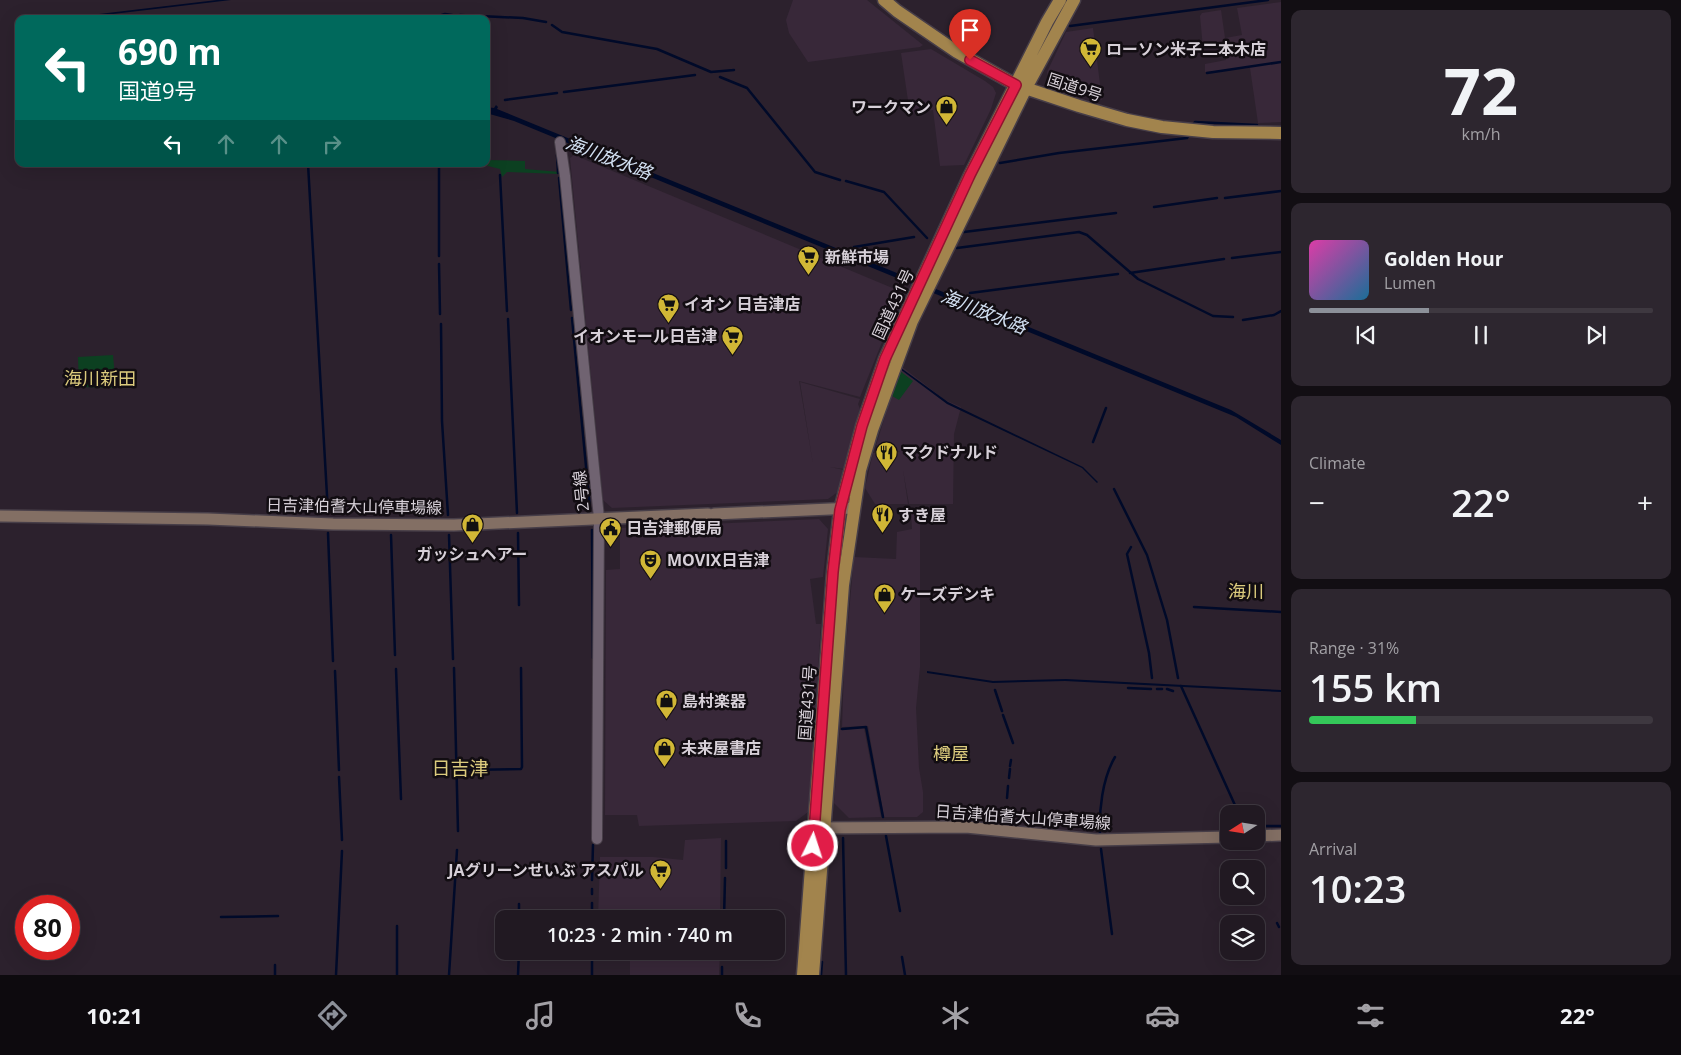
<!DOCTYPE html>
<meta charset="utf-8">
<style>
body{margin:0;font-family:"Open Sans","Noto Sans JP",sans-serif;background:#2d262f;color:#f1f3f6;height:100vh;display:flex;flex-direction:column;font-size:19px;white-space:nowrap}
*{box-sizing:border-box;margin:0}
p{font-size:16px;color:#a2a0a5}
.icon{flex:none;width:28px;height:28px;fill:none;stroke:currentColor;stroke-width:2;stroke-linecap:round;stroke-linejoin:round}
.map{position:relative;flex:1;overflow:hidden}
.side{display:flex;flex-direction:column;gap:10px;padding:10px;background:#120e13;width:400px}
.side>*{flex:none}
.guide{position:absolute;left:15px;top:15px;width:475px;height:152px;border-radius:10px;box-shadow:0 5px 20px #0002,0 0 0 1px #3e3840;background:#00695c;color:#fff;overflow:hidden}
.needle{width:32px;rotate:258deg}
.buttons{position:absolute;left:1220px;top:805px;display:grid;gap:10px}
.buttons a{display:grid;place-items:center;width:45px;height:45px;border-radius:10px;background:#211922;box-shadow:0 5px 20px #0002,0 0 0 1px #3e3840;font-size:25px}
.speed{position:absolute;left:15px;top:895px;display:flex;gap:10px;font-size:25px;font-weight:700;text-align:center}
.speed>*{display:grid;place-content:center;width:65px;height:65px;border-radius:50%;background:#211922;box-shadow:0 5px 20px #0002,0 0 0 1px #3e3840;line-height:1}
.speed .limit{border:8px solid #d22;background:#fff;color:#111}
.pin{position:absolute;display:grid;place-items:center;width:42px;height:42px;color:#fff;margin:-51px -21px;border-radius:50% 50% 50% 0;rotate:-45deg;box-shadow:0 0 5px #0007}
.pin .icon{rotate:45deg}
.me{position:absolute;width:55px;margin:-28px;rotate:4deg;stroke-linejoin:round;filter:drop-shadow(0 0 4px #0008)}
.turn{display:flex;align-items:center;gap:18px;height:105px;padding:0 20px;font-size:22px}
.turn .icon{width:65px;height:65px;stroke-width:2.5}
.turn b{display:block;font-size:35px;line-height:42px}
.lanes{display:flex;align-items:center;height:48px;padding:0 20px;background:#0003;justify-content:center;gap:25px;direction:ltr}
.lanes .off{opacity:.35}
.big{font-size:38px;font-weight:600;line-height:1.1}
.side .tile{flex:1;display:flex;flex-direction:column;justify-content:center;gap:8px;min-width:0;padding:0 18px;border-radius:10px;background:#2d262f}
.side .dial{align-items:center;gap:0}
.dial b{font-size:65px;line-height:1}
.song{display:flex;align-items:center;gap:15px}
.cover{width:60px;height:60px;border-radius:8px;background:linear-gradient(135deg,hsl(320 70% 55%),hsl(200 70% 35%))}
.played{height:5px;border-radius:2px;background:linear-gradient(90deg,#8c9099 35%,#3e3840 35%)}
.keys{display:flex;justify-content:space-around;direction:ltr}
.heat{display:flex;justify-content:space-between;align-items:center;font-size:28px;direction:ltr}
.charge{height:8px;border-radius:4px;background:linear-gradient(90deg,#34c759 31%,#3e3840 0)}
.trip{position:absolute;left:495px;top:910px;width:290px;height:50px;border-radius:10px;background:#211922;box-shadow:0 5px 20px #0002,0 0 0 1px #3e3840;font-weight:600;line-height:50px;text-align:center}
.dock{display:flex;height:80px;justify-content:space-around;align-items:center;background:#0d0a0e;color:#a2a0a5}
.dock .icon{width:35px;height:35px}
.dock .active{color:#8c9099}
.dock b{font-size:22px;color:#f1f3f6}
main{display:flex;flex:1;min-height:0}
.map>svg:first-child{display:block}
.built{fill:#382839}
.green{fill:#0c4021}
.water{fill:#000a29}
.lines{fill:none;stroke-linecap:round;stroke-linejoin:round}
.stream{stroke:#000a29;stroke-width:2.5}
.tertiary-casing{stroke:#473e48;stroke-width:12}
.secondary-casing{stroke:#473e48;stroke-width:14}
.trunk-casing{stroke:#473e48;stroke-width:15}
.tertiary{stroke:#706371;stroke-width:10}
.secondary{stroke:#836f64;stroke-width:11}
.trunk{stroke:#a2844d;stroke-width:12}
.route-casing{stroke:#92132f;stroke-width:12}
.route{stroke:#e11d48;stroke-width:9}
.labels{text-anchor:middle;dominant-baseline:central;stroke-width:5;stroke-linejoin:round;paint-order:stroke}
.poi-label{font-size:16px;font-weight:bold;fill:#d7d0d8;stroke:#120d12;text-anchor:start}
.street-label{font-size:16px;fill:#d7d0d8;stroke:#120d12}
.water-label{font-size:18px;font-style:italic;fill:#d3e1f3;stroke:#120d12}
.neighbourhood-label{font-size:18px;fill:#dccb7d;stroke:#120d12}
.quarter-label{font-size:19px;fill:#dccb7d;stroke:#120d12}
</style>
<main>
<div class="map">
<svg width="1281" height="975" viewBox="0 0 1281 975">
<rect width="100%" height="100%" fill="#2c212d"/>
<path class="built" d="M793 0H867L923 45 920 47 808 62 789 33 786 20Z
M1281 2V122L1258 123 1250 68 1205 72V64L1226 60 1224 45 1203 48 1200 16 1202 13 1221 10 1225 38 1242 35 1237 8Z
M1093 28 1102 100 1061 90 1049 80 1047 72 1066 32Z
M931 49 985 81 993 87 996 93 991 109 964 165 940 166 933 110 910 114 901 53Z
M574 155 902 292 860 397 799 381 813 464 800 382 860 399 858 404 860 409 844 469 830 467 844 470 839 491 828 499 612 508 603 500 570 158Z
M901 366 945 400 961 407 954 434 953 504H909L903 470 908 504H875L865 488 873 453 901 452 876 445Z
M920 511V667L916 708 919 768 923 792V812L917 817H884L868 726 842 727 844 668 854 557 896 559 897 532 912 529 911 512Z
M819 519 828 529 823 577 810 579 816 624H821L808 812 796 821 639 826 637 815H605L606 570 620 569V528Z
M864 728 881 817 849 818 834 803 840 730Z
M721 838 720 919H598L600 857H653L683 860 685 840Z
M630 951H720L719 975H630Z"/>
<path class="green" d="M486 160 525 161V169L560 172V174L507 172 502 177 500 169 484 165 470 164H486Z
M113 355 116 388 79 387 78 357Z
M900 371 913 381 899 400 892 396Z"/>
<path class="water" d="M217 0H231L71 19H57Z
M496 105 498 107 497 109 1231 410 1281 440V445L1236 417 514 121 486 113V107L494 108Z
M901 368 948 402 1083 467 1098 482 1097 483 1082 468 947 404 900 369Z
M927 671 993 681 1066 679 1281 690V692L1065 681 993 683 927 673Z"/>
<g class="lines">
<path class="stream" d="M460 15 523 18 546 22
M429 19 445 14 452 15
M552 25 562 32 657 49 711 72 734 70
M1070 26 1268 0
M1207 73 1281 62
M720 77 747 88 815 172 840 180
M564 92 695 75
M505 100 557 93
M1193 125 1195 122 1257 125
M557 155 558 173
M1000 163 1059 153 1187 138 1189 135
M308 164 328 513
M439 166V256
M500 175 507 311
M559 178 571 310
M846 181 884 192 927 238
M1225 198 1281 191
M1154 207 1217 198
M964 232 1116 213
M854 247 914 237
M957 248 1079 232 1087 235 1138 279 1213 316 1233 317
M1232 258 1281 252
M439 264 440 314
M1130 273 1224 259
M970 293 1118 274
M572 318 590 509
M508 319 517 513
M1243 320 1274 315 1281 311
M441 324 442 421 448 515
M1093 442 1106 408
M1114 489 1147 555 1167 620 1178 678
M592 530 593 658
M328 533 333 661
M518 533 519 605
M391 535 395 655
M449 535 453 659
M1131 547 1127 554 1149 653 1152 678
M1194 607 1281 612
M454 668 458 831
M396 669 401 799
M335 671 339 770
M1181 686 1239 814
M1128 688 1151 689
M1157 689H1162
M1167 689 1173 691
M995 690 1002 711
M1003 715 1013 743
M842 729 866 727 883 817
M1010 766 1011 760
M468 770 521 769 522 767 521 668
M339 777 342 840
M1009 778 1010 769
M1007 798 1008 786
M950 813 970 810H1006
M1256 826H1281
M1100 835C1099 811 1102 779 1115 757
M886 836 900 911
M843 838 846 975
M1101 849 1112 934
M726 868V841
M592 880 593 845
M592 889V894
M221 917 278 916
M519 919V904
M592 919V903
M724 919 725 878
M1277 923 1279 927
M722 956 723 951
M902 957 905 975
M275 975V965
M336 975 342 851
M397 975V926
M449 975 457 850
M518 975 519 951
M592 975V951
M722 975V967
M821 975 822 962"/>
<defs>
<path id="tertiary" d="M560 142 565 176 599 518 597 839"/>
<path id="secondary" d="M714 514 853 508
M0 516 208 519 333 524 454 525 708 514
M816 828 966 827 1096 840 1229 837
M1256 836 1281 835"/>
<path id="trunk" d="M884 0 897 11 957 52 1016 85 1079 106 1127 120 1162 127 1213 132 1281 133
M803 975 833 572 840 510 862 426 885 359 970 175 1047 22 1060 0
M813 975 843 585 860 470 872 430 912 321 1026 88 1074 0"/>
</defs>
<use href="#tertiary" class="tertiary-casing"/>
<use href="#secondary" class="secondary-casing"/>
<use href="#trunk" class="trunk-casing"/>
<use href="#tertiary" class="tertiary"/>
<use href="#secondary" class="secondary"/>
<use href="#trunk" class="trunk"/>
</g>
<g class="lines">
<defs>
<path id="route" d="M813 846 833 572 840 510 862 426 885 359 970 175 1016 85 970 60"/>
</defs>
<use href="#route" class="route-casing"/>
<use href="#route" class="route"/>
</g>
<defs>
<symbol id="supermarket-pin" viewBox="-11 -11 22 30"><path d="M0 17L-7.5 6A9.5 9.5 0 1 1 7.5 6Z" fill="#d1b736" stroke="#120d12"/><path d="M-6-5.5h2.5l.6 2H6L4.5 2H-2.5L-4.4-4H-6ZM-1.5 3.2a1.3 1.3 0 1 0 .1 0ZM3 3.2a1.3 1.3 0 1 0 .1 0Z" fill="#111"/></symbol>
<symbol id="shop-pin" viewBox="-11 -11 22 30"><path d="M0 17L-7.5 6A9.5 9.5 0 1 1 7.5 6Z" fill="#d1b736" stroke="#120d12"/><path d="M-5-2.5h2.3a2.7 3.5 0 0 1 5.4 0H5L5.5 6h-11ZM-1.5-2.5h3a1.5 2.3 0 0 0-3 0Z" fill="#111"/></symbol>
<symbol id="restaurant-pin" viewBox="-11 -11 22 30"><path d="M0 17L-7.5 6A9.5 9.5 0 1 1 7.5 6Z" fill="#d1b736" stroke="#120d12"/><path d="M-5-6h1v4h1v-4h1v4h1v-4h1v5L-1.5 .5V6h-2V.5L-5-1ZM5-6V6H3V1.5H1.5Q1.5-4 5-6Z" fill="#111"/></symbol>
<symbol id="civic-pin" viewBox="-11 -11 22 30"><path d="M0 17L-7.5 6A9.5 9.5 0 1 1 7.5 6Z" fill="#d1b736" stroke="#120d12"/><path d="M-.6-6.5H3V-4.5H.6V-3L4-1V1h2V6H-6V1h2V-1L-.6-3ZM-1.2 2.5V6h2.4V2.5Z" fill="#111"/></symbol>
<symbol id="theatre-pin" viewBox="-11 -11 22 30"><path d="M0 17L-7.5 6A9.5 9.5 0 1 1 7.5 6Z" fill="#d1b736" stroke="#120d12"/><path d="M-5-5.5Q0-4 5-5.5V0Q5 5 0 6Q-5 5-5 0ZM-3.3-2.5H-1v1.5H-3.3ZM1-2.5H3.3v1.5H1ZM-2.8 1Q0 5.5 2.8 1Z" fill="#111"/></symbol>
</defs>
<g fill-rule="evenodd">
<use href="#supermarket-pin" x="1078" y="36" width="25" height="34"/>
<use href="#shop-pin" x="934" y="94" width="25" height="34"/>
<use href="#supermarket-pin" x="796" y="244" width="25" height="34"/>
<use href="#supermarket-pin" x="656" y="292" width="25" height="34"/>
<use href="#supermarket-pin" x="720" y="324" width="25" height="34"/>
<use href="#restaurant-pin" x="874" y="440" width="25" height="34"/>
<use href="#restaurant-pin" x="870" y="502" width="25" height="34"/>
<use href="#shop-pin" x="460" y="512" width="25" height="34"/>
<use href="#civic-pin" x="598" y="516" width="25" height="34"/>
<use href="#theatre-pin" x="638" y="548" width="25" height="34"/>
<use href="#shop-pin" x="872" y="582" width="25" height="34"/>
<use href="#shop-pin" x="654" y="688" width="25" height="34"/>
<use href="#shop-pin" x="652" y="736" width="25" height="34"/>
<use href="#supermarket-pin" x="648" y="858" width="25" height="34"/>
</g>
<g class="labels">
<g class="poi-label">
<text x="1106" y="49">ローソン米子二本木店</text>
<text x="931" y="107" text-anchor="end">ワークマン</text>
<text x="825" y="257">新鮮市場</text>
<text x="684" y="304">イオン 日吉津店</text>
<text x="717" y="336" text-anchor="end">イオンモール日吉津</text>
<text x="902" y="452">マクドナルド</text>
<text x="898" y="515">すき屋</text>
<text x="626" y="528">日吉津郵便局</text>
<text x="472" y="554" text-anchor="middle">ガッシュヘアー</text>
<text x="667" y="560">MOVIX日吉津</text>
<text x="900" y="594">ケーズデンキ</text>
<text x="682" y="701">島村楽器</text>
<text x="681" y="748">未来屋書店</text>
<text x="644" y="870" text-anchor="end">JAグリーンせいぶ アスパル</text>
</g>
<g class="street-label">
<text transform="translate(1075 87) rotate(18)">国道9号</text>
<text transform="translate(893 304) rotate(-65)">国道431号</text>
<text transform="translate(581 491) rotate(-96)">2号線</text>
<text transform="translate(354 506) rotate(1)">日吉津伯耆大山停車場線</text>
<text transform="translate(807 703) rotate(-86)">国道431号</text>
<text transform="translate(1023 817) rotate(4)">日吉津伯耆大山停車場線</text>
</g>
<g class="water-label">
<text transform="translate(609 157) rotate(21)">海川放水路</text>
<text transform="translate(984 311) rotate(22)">海川放水路</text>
</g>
<g class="neighbourhood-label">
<text x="100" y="378">海川新田</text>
<text x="1246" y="591">海川</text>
<text x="951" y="753">樽屋</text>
</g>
<g class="quarter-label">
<text x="460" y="768">日吉津</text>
</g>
</g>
</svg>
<div class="buttons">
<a><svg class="needle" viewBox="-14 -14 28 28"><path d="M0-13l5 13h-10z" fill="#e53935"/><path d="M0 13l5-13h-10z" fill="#a2a0a5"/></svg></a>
<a><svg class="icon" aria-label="search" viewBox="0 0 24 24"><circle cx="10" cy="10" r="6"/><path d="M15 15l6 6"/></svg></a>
<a><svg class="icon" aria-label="layers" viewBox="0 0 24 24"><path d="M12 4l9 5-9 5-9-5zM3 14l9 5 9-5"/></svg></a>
</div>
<div class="speed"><div class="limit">80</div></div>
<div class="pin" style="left:970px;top:60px;background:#d93025"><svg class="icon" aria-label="arrive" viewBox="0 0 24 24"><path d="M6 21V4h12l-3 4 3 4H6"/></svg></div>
<svg class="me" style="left:813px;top:846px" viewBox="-20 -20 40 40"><circle r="17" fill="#e11d48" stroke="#fff" stroke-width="3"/><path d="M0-11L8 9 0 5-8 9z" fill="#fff"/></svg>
<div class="trip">10:23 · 2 min · 740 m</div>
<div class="guide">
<div class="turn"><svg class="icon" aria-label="left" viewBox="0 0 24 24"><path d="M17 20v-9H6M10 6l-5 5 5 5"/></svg><div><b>690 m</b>国道9号</div></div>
<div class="lanes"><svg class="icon" aria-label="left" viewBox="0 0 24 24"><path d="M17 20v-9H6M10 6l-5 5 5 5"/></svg><svg class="icon off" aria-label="ahead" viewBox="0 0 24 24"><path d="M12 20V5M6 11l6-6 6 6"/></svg><svg class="icon off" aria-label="ahead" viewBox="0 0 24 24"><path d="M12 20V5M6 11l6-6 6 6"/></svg><svg class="icon off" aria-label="right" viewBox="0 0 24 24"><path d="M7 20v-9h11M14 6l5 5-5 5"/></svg></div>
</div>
</div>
<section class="side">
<div class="tile dial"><b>72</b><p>km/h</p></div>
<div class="tile">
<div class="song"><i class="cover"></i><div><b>Golden Hour</b><p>Lumen</p></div></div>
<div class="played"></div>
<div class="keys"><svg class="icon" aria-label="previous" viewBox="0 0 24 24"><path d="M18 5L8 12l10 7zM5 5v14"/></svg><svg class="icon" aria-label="pause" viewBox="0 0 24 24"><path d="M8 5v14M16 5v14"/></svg><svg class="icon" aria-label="next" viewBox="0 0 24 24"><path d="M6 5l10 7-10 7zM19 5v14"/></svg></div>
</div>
<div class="tile"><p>Climate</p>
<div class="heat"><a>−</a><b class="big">22°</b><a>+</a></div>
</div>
<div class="tile"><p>Range · 31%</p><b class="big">155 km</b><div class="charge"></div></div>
<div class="tile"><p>Arrival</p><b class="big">10:23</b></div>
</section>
</main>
<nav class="dock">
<b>10:21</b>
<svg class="icon active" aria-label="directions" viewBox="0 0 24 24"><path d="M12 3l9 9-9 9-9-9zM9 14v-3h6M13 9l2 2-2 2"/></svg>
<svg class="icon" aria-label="music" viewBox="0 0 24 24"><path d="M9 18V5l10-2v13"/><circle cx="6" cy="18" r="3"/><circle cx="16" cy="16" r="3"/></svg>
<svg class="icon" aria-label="phone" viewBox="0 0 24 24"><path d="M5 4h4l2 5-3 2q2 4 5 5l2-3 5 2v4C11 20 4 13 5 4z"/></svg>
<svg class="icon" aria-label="climate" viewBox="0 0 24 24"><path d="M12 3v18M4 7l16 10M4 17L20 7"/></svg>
<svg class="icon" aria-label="car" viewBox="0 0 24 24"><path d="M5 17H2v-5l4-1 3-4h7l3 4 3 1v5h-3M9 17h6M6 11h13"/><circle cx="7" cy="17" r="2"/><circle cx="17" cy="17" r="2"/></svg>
<svg class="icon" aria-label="filters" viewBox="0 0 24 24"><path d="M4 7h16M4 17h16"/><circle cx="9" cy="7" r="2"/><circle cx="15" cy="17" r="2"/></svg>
<b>22°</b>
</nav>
